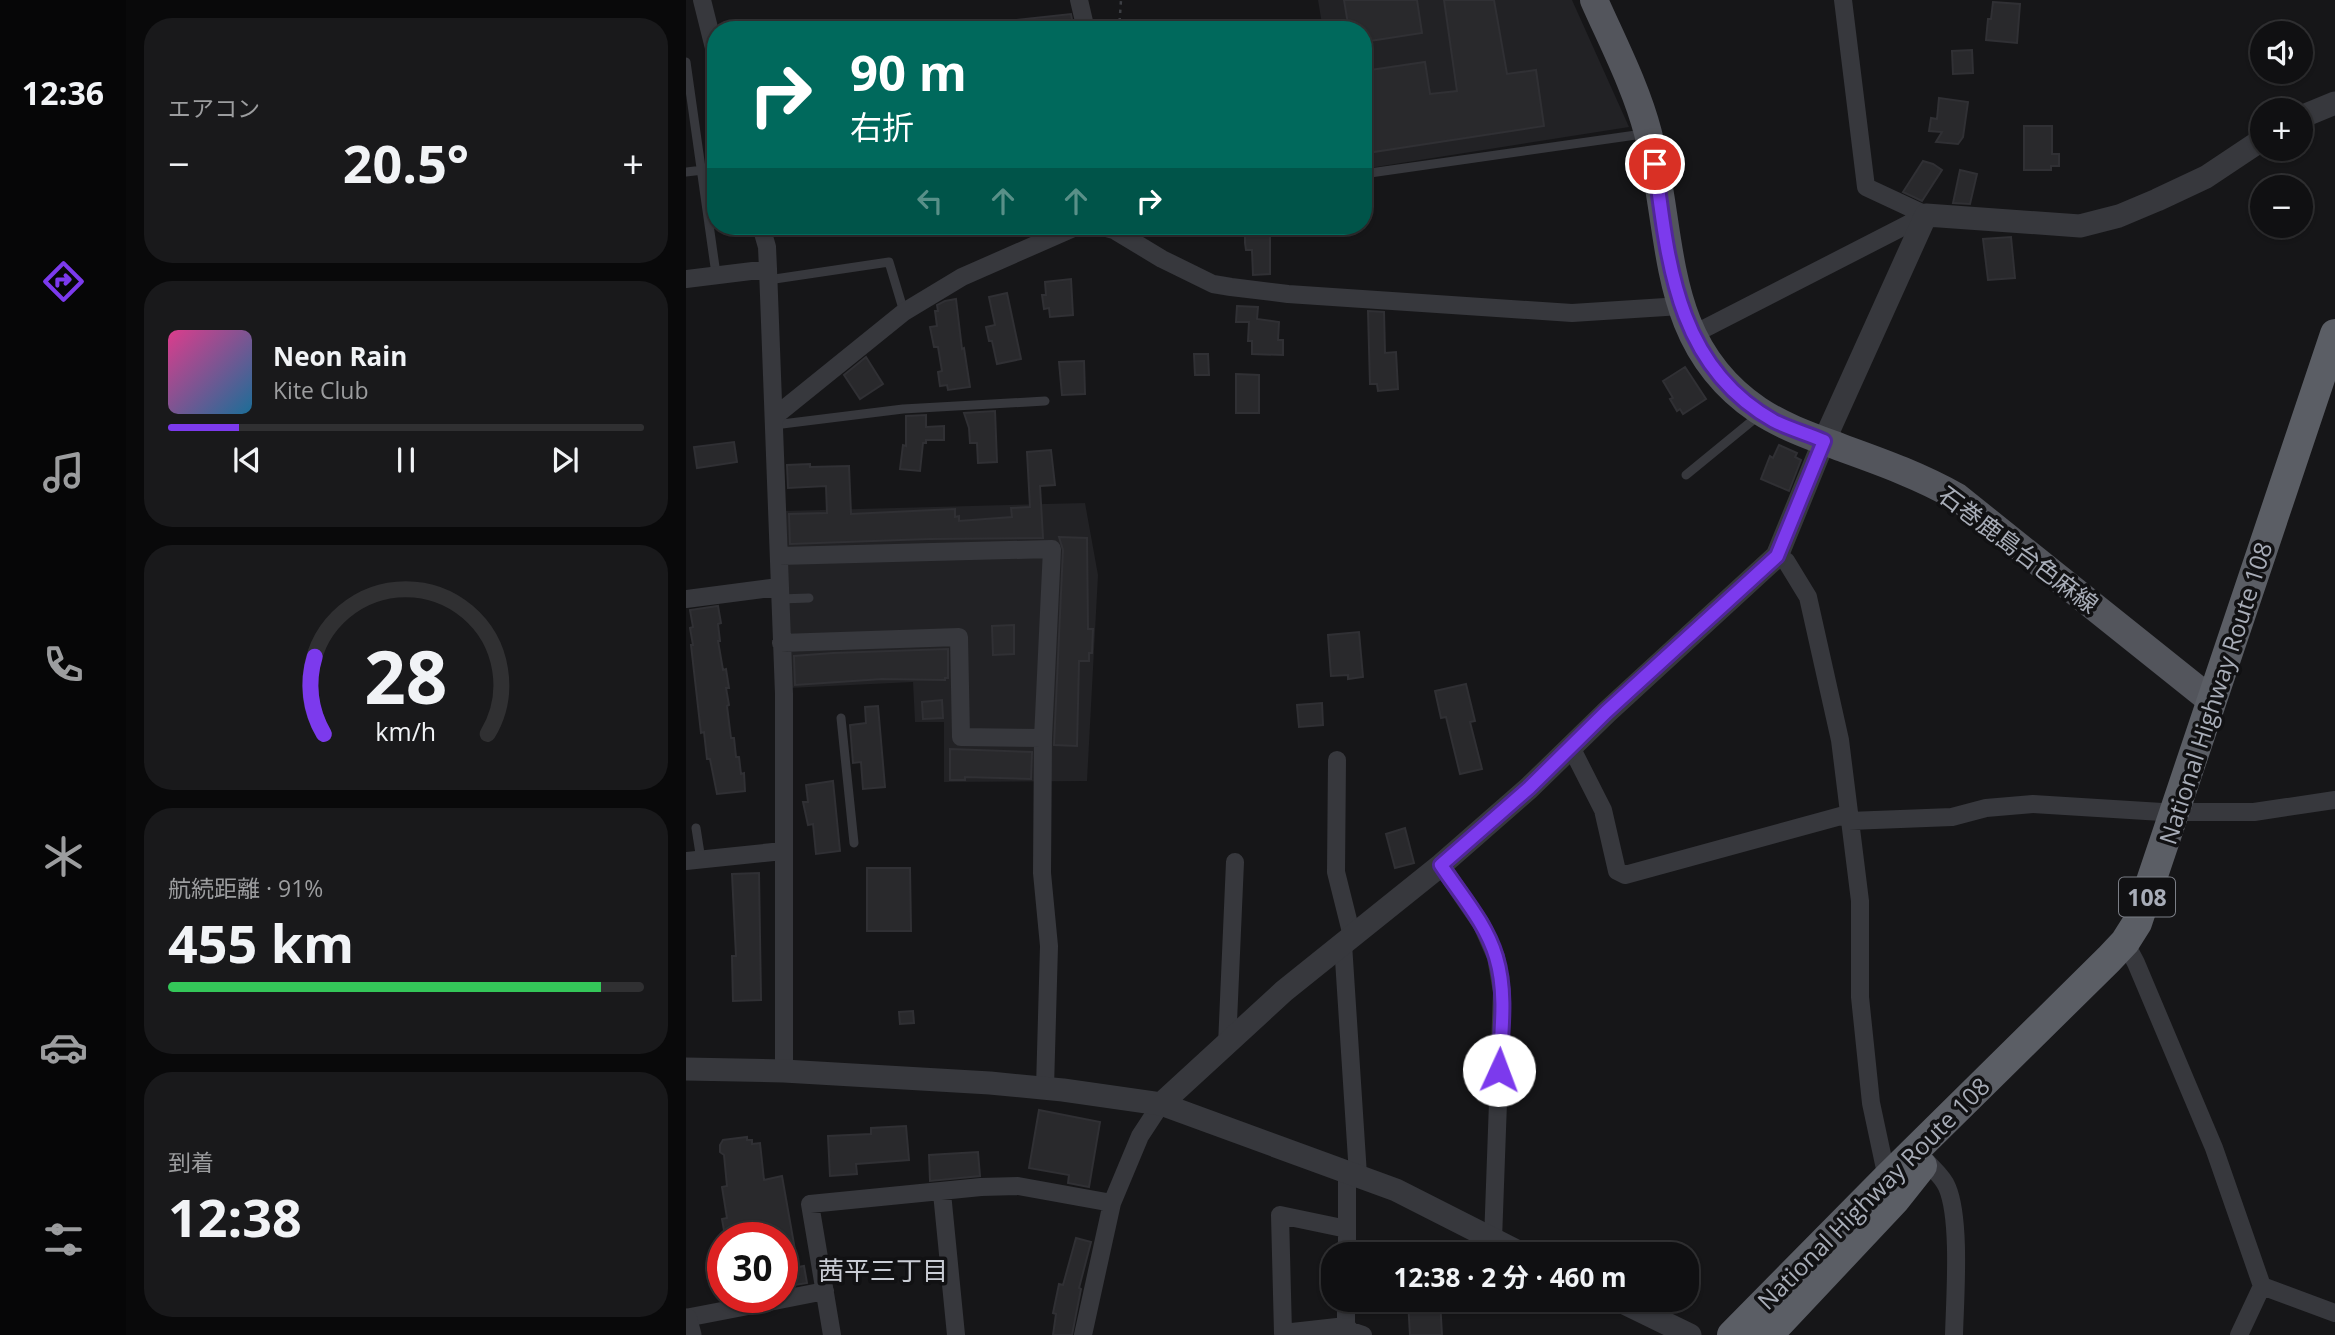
<!DOCTYPE html>
<html lang="ja">
<meta charset="utf-8">
<style>
body{margin:0;font-family:"Open Sans","Noto Sans JP",sans-serif;background:#19191b;color:#f1f3f6;height:100vh;display:flex;flex-direction:column;font-size:26px;white-space:nowrap}
*{box-sizing:border-box;margin:0}
p{font-size:23px;color:#9c9d9f}
.icon{flex:none;width:38px;height:38px;fill:none;stroke:currentColor;stroke-width:2;stroke-linecap:round;stroke-linejoin:round}
.map{position:relative;flex:1;overflow:hidden}
.panel{display:flex;flex-direction:column;gap:18px;padding:18px;background:#09090a;width:560px}
.panel>*{flex:none}
.guide{position:absolute;left:21px;top:21px;width:665px;height:214px;border-radius:28px;box-shadow:0 2px 5px #0004,0 0 0 2px #303032;background:#00695c;color:#fff;overflow:hidden}
.buttons{position:absolute;left:1564px;top:21px;display:grid;gap:14px}
.buttons a{display:grid;place-items:center;width:63px;height:63px;border-radius:50%;background:#101012;box-shadow:0 2px 5px #0004,0 0 0 2px #303032;font-size:35px}
.speed{position:absolute;left:21px;top:1222px;display:flex;gap:14px;font-size:35px;font-weight:700;text-align:center}
.speed>*{display:grid;place-content:center;width:91px;height:91px;border-radius:50%;background:#101012;box-shadow:0 2px 5px #0004,0 0 0 2px #303032;line-height:1}
.speed .limit{border:10px solid #d22;background:#fff;color:#111}
.pin{position:absolute;display:grid;place-items:center;width:60px;height:60px;color:#fff;margin:-30px;border:4px solid #fff;border-radius:50%;box-shadow:0 2px 7px #0007}
.me{position:absolute;width:77px;margin:-38px;rotate:2deg;stroke-linejoin:round;filter:drop-shadow(0 0 5px #0008)}
.turn{display:flex;align-items:center;gap:24px;height:147px;padding:0 28px;font-size:32px}
.turn .icon{width:91px;height:91px;stroke-width:2.5}
.turn b{display:block;font-size:49px;line-height:60px}
.lanes{display:flex;align-items:center;height:66px;padding:0 28px;background:#0003;justify-content:center;gap:35px;direction:ltr}
.lanes .off{opacity:.35}
.big{font-size:52px;font-weight:700;line-height:1.1}
.panel .card{flex:1;display:flex;flex-direction:column;justify-content:center;gap:10px;min-width:0;padding:0 24px;border-radius:28px;background:#19191b}
.panel .dial{align-items:center;gap:0}
.dial svg{height:182px;overflow:visible;fill:none;stroke:#303032;stroke-width:7;stroke-linecap:round;text-anchor:middle}
.dial text{fill:#f1f3f6;stroke:none}
.song{display:flex;align-items:center;gap:21px}
.cover{width:84px;height:84px;border-radius:10px;background:linear-gradient(135deg,hsl(330 70% 55%),hsl(200 70% 35%))}
.played{height:7px;border-radius:4px;background:linear-gradient(90deg,#7c3aed 15%,#303032 15%)}
.keys{display:flex;justify-content:space-around;direction:ltr}
.heat{display:flex;justify-content:space-between;align-items:center;font-size:38px;direction:ltr}
.charge{height:10px;border-radius:5px;background:linear-gradient(90deg,#34c759 91%,#303032 0)}
.trip{position:absolute;left:635px;top:1242px;width:378px;height:70px;border-radius:28px;background:#101012;box-shadow:0 2px 5px #0004,0 0 0 2px #303032;font-weight:700;line-height:70px;text-align:center}
main{display:flex;flex:1;min-height:0}
.tab-bar{display:flex;flex-direction:column;width:126px;justify-content:space-around;align-items:center;background:#060607;color:#9c9d9f}
.tab-bar .icon{width:49px;height:49px}
.tab-bar .active{color:#7c3aed}
.tab-bar b{font-size:32px;color:#f1f3f6}
.map>svg:first-child{display:block}
.built{fill:#222225}
.building{fill:#29292c;stroke:#303034;stroke-width:2}
.lines{fill:none;stroke-linecap:round;stroke-linejoin:round}
.path{stroke:#3d3f44;stroke-width:2.5;stroke-dasharray:3.5 5;stroke-linecap:butt}
.service{stroke:#37383d;stroke-width:9}
.minor{stroke:#37383d;stroke-width:18}
.tertiary{stroke:#37383d;stroke-width:23}
.primary{stroke:#53555c;stroke-width:28}
.trunk{stroke:#5b5e65;stroke-width:30}
.route-casing{stroke:#51269a;stroke-width:18}
.route{stroke:#7c3aed;stroke-width:12}
.labels{text-anchor:middle;dominant-baseline:central;stroke-width:7;stroke-linejoin:round;paint-order:stroke}
.shield{fill:#111113;stroke:#7b7e86;stroke-width:2}
.shield-label{font-size:23px;font-weight:bold;fill:#a8adb8}
.street-label{font-size:24px;fill:#a8adb8;stroke:#111113}
.neighbourhood-label{font-size:26px;fill:#c9ccd4;stroke:#111113}
</style>
<main>
<nav class="tab-bar">
<b>12:36</b>
<svg class="icon active" aria-label="directions" viewBox="0 0 24 24"><path d="M12 3l9 9-9 9-9-9zM9 14v-3h6M13 9l2 2-2 2"/></svg>
<svg class="icon" aria-label="music" viewBox="0 0 24 24"><path d="M9 18V5l10-2v13"/><circle cx="6" cy="18" r="3"/><circle cx="16" cy="16" r="3"/></svg>
<svg class="icon" aria-label="phone" viewBox="0 0 24 24"><path d="M5 4h4l2 5-3 2q2 4 5 5l2-3 5 2v4C11 20 4 13 5 4z"/></svg>
<svg class="icon" aria-label="climate" viewBox="0 0 24 24"><path d="M12 3v18M4 7l16 10M4 17L20 7"/></svg>
<svg class="icon" aria-label="car" viewBox="0 0 24 24"><path d="M5 17H2v-5l4-1 3-4h7l3 4 3 1v5h-3M9 17h6M6 11h13"/><circle cx="7" cy="17" r="2"/><circle cx="17" cy="17" r="2"/></svg>
<svg class="icon" aria-label="filters" viewBox="0 0 24 24"><path d="M4 7h16M4 17h16"/><circle cx="9" cy="7" r="2"/><circle cx="15" cy="17" r="2"/></svg>
</nav>
<section class="panel">
<div class="card"><p>エアコン</p>
<div class="heat"><a>−</a><b class="big">20.5°</b><a>+</a></div>
</div>
<div class="card">
<div class="song"><i class="cover"></i><div><b>Neon Rain</b><p>Kite Club</p></div></div>
<div class="played"></div>
<div class="keys"><svg class="icon" aria-label="previous" viewBox="0 0 24 24"><path d="M18 5L8 12l10 7zM5 5v14"/></svg><svg class="icon" aria-label="pause" viewBox="0 0 24 24"><path d="M8 5v14M16 5v14"/></svg><svg class="icon" aria-label="next" viewBox="0 0 24 24"><path d="M6 5l10 7-10 7zM19 5v14"/></svg></div>
</div>
<div class="card dial"><svg viewBox="0 0 100 80">
<path d="M14 69A42 42 0 1 1 86 69"/>
<path d="M14 69A42 42 0 0 1 10 35" stroke="#7c3aed"/>
<text x="50" y="56" font-size="32" font-weight="700">28</text>
<text x="50" y="72" font-size="11">km/h</text>
</svg></div>
<div class="card"><p>航続距離 · 91%</p><b class="big">455 km</b><div class="charge"></div></div>
<div class="card"><p>到着</p><b class="big">12:38</b></div>
</section>
<div class="map">
<svg width="1649" height="1335" viewBox="0 0 1649 1335">
<rect width="100%" height="100%" fill="#161618"/>
<path class="built" d="M632 0H886L943 127 677 169V30H637Z
M399 503 412 575 401 781 258 782V722H229L227 682 103 688 97 511Z"/>
<path class="building" d="M658 0H731L736 33 677 42V30H663Z
M758 0H808L821 74 850 70 858 126 681 153 677 124V71L739 62 744 94 771 91Z
M1307 2 1334 4 1331 43 1300 40 1302 19H1305Z
M385 14 388 30H322L321 21Z
M1286 50 1287 73 1267 74 1266 51Z
M1253 98 1282 102 1277 137 1272 144 1250 142 1256 132 1243 131 1245 118 1251 119Z
M1338 126H1366V154H1373V166H1365V170H1338Z
M1237 161 1247 164 1256 170 1236 201 1217 192Z
M1274 170 1291 174 1284 204 1267 203Z
M559 226H584V274L567 275 566 250H560L559 243Z
M1325 237 1329 278 1302 280 1297 239Z
M385 279 387 315 364 317 363 308 358 309 356 295H360L359 282Z
M321 293 335 359 311 364 306 341H303L300 327 309 325 303 297Z
M270 299 276 349 278 348 284 387 262 390 261 385 254 386 252 372 256 371 252 347H248L244 327 251 326 249 311H252L251 305 259 301Z
M551 306 572 307 571 319 593 322 592 340H597V355L566 354V341H562L563 322H550Z
M682 311 698 312 699 353 710 352 712 389 692 391 691 384H684Z
M508 354H522L523 375H509Z
M180 357 197 384 174 399 158 375Z
M398 361 399 394 376 395 373 362Z
M999 367 1020 399 997 414 994 409 991 411 984 399 987 398 977 381Z
M550 374 573 375V413H550Z
M309 411 311 462 292 463 291 443H284L283 428 278 413Z
M240 415V427L258 426V440H240V443H237L234 471 214 469 217 445 220 446V416Z
M48 442 51 462 11 468 8 447Z
M1093 445 1111 453 1109 457 1115 460 1103 491 1075 479 1084 456 1087 458Z
M365 450 369 485 354 486 357 538 243 539 104 544 103 514 141 513 140 486 102 488 101 465 124 464V467L163 466 165 514 269 509V517L273 516V521L326 517 325 508 344 507 341 452Z
M373 537 401 538 402 629H407L406 653H403V661H393L391 746 368 745 377 550Z
M32 606 35 623 32 624 34 641H32L37 670 40 669 43 688H40L43 705 41 706 45 738H48L50 757H53L55 774 58 773 59 791 31 794 24 759H21L18 732 15 733 5 645H7L4 628 7 627 4 610Z
M328 625V654L307 655 306 626Z
M673 632 677 677 662 679V675L645 676 642 635Z
M262 649V678H259V680L196 679 109 685 108 656 147 653Z
M780 684 789 721 784 722 796 769 774 774 760 717 755 718 749 691Z
M256 700 257 718 237 719 236 702Z
M636 703 637 725 613 727 611 705Z
M192 706 199 787 177 789 175 762 167 763 164 725 180 723 179 707Z
M264 749 346 752 345 779 279 777V780H264Z
M147 781 154 851 130 854 127 824 122 825 117 802H122L120 785Z
M719 828 728 863 709 868 700 834Z
M181 868H224L225 931H181Z
M73 873 75 1000 47 1001 46 956H50L46 874Z
M227 1011 228 1023 214 1024 213 1012Z
M353 1110 414 1122 403 1187 382 1183 383 1175 343 1168Z
M220 1126 223 1160 170 1164 171 1174 144 1176 142 1136 185 1134V1128Z
M61 1137V1140H66V1144L74 1143 78 1180 96 1176 112 1267 118 1266 121 1283 96 1287V1237L39 1236 36 1219 41 1218 36 1187 41 1186 38 1155 34 1152V1145L37 1140Z
M292 1152 294 1176 244 1181 243 1155Z
M390 1238 405 1242 393 1288 395 1289 386 1335H367L370 1314 367 1313 373 1284 377 1285Z
M722 1300H754L756 1335H724Z"/>
<g class="lines">
<path class="path" d="M433 30 435 0"/>
<path class="service" d="M0 62 30 274
M0 172 17 170
M677 174 957 134
M82 280 203 262 218 312
M88 425 217 409 359 401
M1000 475 1072 416
M94 599 123 598
M155 718 168 843
M10 828 15 860"/>
<path class="minor" d="M16 0 30 56
M393 0 400 30
M1157 0 1180 187 1240 215
M75 226 81 247 82 269 98 694V1071
M413 226 428 230 476 259 527 284 545 287 602 294 886 313 995 306
M0 279 82 269
M1006 335 1240 215
M88 417 218 312 276 277 392 226
M93 556 366 549 357 738 275 737 273 637 95 643
M1091 556 1100 561 1122 597 1154 740 1174 901V997L1185 1103 1201 1178
M0 599 93 587
M357 738 356 873 363 946 359 1088
M885 747 917 810 931 871 939 875 1162 814
M651 760 650 872 666 936
M1163 821 1266 817 1300 808 1347 804 1476 812H1568L1649 800
M0 861 97 851
M755 865 796 925 810 957 816 992 807 1240
M1439 942 1450 963 1528 1148 1576 1286 1649 1313
M657 944 672 1175
M541 1045 549 862
M1240 1161C1247 1169 1257 1177 1261 1187 1275 1219 1269 1298 1268 1335
M256 1193 270 1335
M661 1255V1172
M660 1300V1326L665 1331 677 1335
M0 1318 139 1291
M660 1326 597 1333 594 1215 661 1229
M146 1335 124 1204 295 1187 332 1186 426 1203
M397 1335 426 1203 454 1136 475 1104
M1553 1335 1576 1286"/>
<path class="tertiary" d="M1615 117 1649 103
M0 1069 98 1071 304 1083 377 1090 475 1104 710 1190 838 1255
M475 1104 598 991 755 865 843 788 921 712 1091 556 1138 441 1240 215 1394 226 1433 216 1471 200 1520 177 1577 139
M932 1300 1004 1335
M0 1320 4 1335"/>
<path class="primary" d="M908 0C927 43 950 87 962 133 989 236 972 342 1072 410 1099 428 1130 438 1159 449 1198 463 1236 477 1271 497L1526 701"/>
<path class="trunk" d="M1046 1335 1201 1178 1423 959 1439 942 1451 923 1649 334
M1082 1335 1209 1200 1236 1166"/>
</g>
<g class="lines">
<defs>
<path id="route" d="M813 1070C815 1033 821 993 810 957 800 923 774 894 755 865L843 788 920 712 1091 556 1138 441C1122 434 1104 429 1088 421 991 367 982 264 969 164"/>
</defs>
<use href="#route" class="route-casing"/>
<use href="#route" class="route"/>
</g>
<g class="labels">
<rect class="shield" x="1433" y="877.5" width="56" height="39" rx="5"/>
<g class="shield-label">
<text x="1461" y="897">108</text>
</g>
<g class="street-label">
<text transform="translate(1333 549) rotate(37)">石巻鹿島台色麻線</text>
<text transform="translate(1529 693) rotate(-72)">National Highway Route 108</text>
<text transform="translate(1187 1193) rotate(-45)">National Highway Route 108</text>
</g>
<g class="neighbourhood-label">
<text x="197" y="1270">茜平三丁目</text>
</g>
</g>
</svg>
<div class="buttons">
<a><svg class="icon" aria-label="sound" viewBox="0 0 24 24"><path d="M4 9h4l5-4v14l-5-4H4zM17 9q2 3 0 6"/></svg></a>
<a>+</a>
<a>−</a>
</div>
<div class="speed"><div class="limit">30</div></div>
<div class="pin" style="left:969px;top:164px;background:#d93025"><svg class="icon" aria-label="arrive" viewBox="0 0 24 24"><path d="M6 21V4h12l-3 4 3 4H6"/></svg></div>
<svg class="me" style="left:813px;top:1070px" viewBox="-20 -20 40 40"><circle r="19" fill="#fff"/><path d="M0-13L10 11 0 6-10 11z" fill="#7c3aed"/></svg>
<div class="trip">12:38 · 2 分 · 460 m</div>
<div class="guide">
<div class="turn"><svg class="icon" aria-label="right" viewBox="0 0 24 24"><path d="M7 20v-9h11M14 6l5 5-5 5"/></svg><div><b>90 m</b>右折</div></div>
<div class="lanes"><svg class="icon off" aria-label="left" viewBox="0 0 24 24"><path d="M17 20v-9H6M10 6l-5 5 5 5"/></svg><svg class="icon off" aria-label="ahead" viewBox="0 0 24 24"><path d="M12 20V5M6 11l6-6 6 6"/></svg><svg class="icon off" aria-label="ahead" viewBox="0 0 24 24"><path d="M12 20V5M6 11l6-6 6 6"/></svg><svg class="icon" aria-label="right" viewBox="0 0 24 24"><path d="M7 20v-9h11M14 6l5 5-5 5"/></svg></div>
</div>
</div>
</main>
